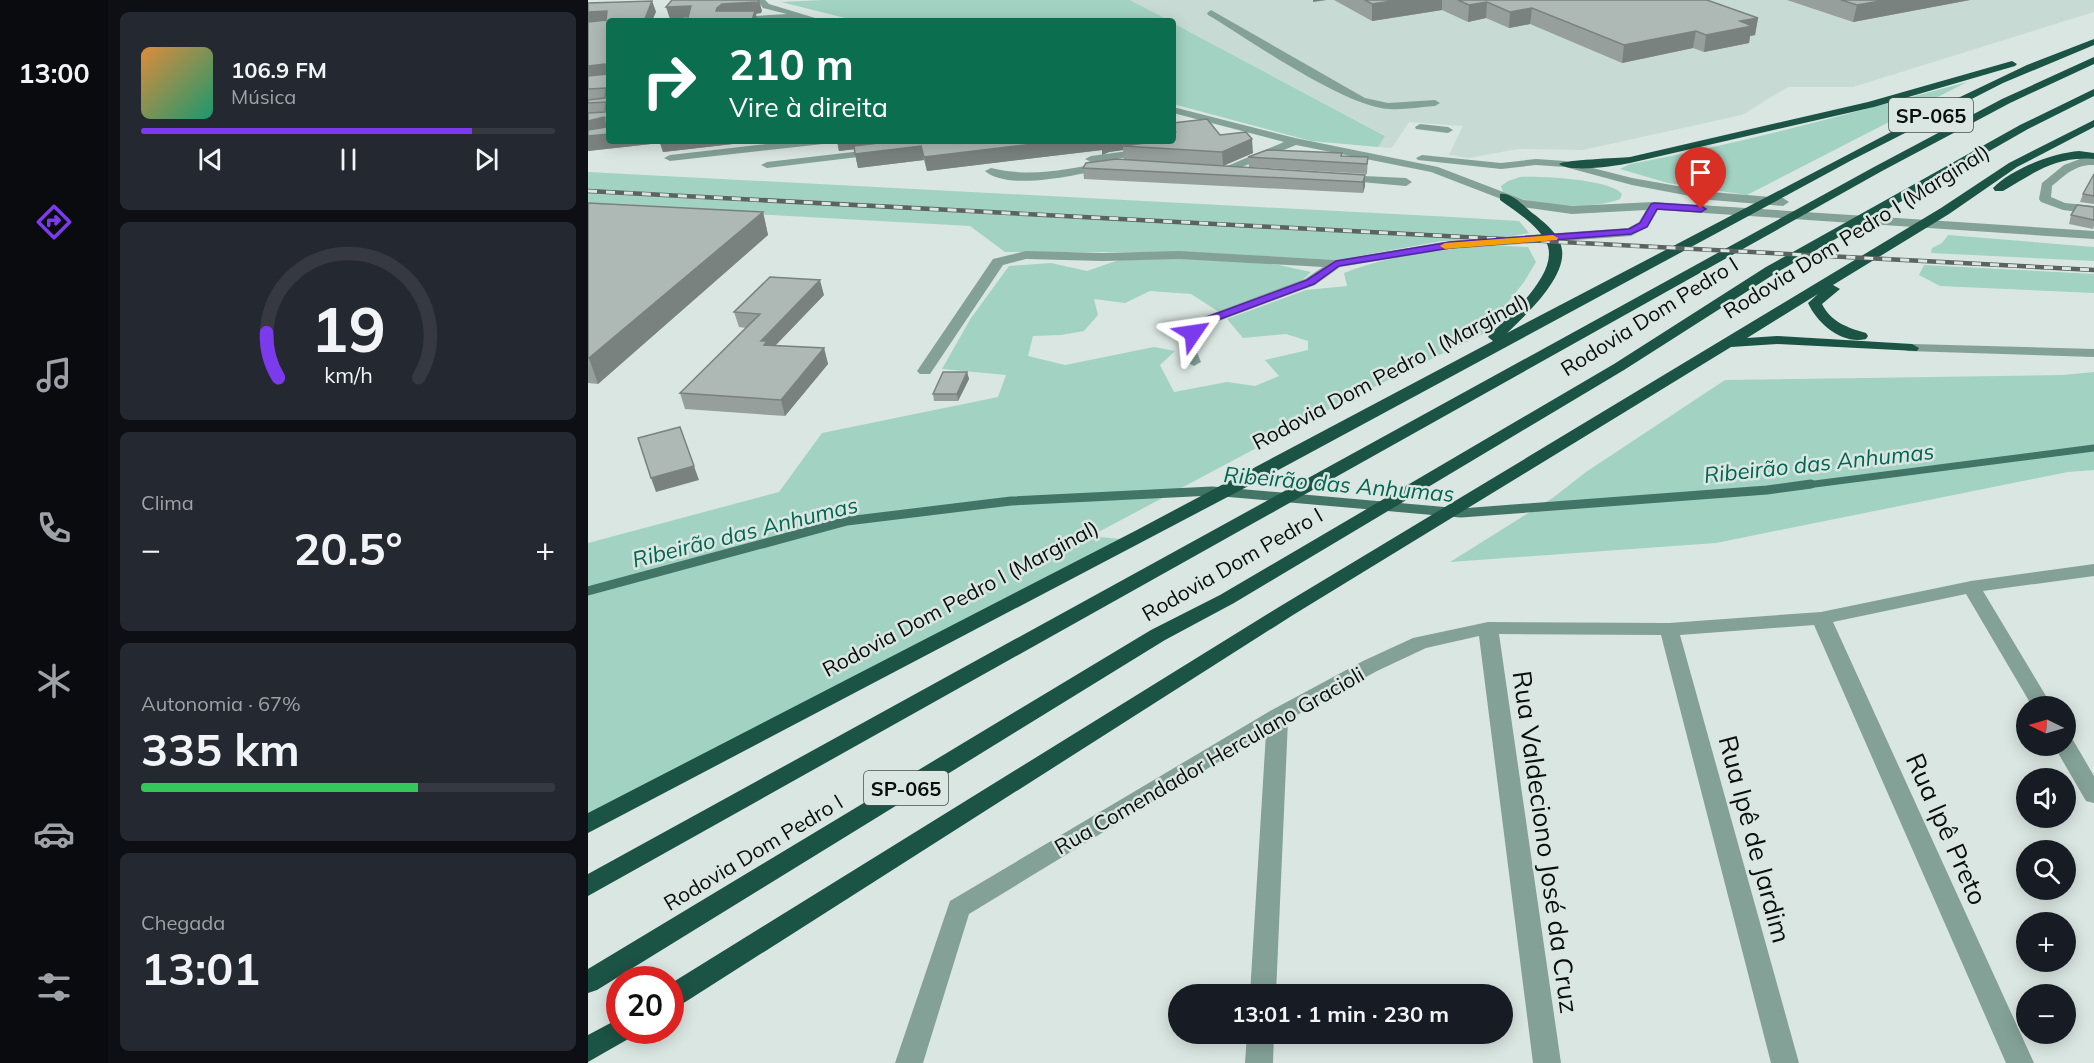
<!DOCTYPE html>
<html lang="pt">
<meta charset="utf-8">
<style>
body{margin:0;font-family:Mulish,sans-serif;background:#242831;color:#f1f3f6;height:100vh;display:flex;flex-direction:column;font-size:22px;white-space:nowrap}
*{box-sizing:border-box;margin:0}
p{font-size:20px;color:#9ea1a6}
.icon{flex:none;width:33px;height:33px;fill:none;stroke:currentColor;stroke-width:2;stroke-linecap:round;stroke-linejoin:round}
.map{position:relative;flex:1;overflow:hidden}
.sheet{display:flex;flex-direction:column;gap:12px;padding:12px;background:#0d0f14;width:480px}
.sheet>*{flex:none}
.guide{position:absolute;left:18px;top:18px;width:570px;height:126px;border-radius:6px;box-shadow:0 3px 15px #0003;background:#0b6e4f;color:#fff;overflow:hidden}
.needle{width:39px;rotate:275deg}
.fabs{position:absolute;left:1428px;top:696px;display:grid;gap:12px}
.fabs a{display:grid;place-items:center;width:60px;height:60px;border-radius:50%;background:#171b24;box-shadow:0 3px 15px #0003;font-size:30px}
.speed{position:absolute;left:18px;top:966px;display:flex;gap:12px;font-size:30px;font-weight:700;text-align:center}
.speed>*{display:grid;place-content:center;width:78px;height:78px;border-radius:50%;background:#171b24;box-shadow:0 3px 15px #0003;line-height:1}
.speed .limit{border:9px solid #d22;background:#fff;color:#111}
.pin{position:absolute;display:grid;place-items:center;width:51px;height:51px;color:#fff;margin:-62px -26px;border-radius:50% 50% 50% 0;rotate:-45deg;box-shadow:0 0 6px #0007}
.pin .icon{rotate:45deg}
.me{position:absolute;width:66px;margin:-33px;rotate:58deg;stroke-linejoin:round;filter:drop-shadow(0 0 4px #0008)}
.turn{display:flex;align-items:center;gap:21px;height:126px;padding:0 24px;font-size:27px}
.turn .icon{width:78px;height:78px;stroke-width:2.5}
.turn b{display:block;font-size:42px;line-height:51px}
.big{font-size:45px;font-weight:700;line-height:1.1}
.sheet .card{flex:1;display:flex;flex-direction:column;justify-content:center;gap:9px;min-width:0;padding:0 21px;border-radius:9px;background:#242831}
.sheet .dial{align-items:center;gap:0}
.dial svg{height:156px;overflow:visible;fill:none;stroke:#363941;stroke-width:7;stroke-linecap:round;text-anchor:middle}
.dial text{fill:#f1f3f6;stroke:none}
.song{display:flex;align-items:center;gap:18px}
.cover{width:72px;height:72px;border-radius:9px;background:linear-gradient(135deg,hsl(30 70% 55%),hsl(160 70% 35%))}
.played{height:6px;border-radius:3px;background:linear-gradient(90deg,#7c3aed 80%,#363941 80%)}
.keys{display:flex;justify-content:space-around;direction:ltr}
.heat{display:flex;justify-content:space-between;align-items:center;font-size:33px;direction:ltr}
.charge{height:9px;border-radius:4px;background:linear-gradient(90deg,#34c759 67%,#363941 0)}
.trip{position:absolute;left:580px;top:984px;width:345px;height:60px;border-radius:30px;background:#171b24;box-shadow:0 3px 15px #0003;font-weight:700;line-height:60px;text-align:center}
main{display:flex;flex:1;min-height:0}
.tab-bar{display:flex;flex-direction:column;width:108px;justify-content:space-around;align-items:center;background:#090b0e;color:#9ea1a6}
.tab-bar .icon{width:42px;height:42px}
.tab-bar .selected{color:#7c3aed}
.tab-bar b{font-size:27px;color:#f1f3f6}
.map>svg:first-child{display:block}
.built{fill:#c7dbd4}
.green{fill:#a2d2c2}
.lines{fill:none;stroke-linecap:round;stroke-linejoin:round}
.stream-far1{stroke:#427566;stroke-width:7}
.stream{stroke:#427566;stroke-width:9}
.minor{fill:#84a197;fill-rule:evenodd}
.highway{fill:#1b5344;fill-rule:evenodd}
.rail-casing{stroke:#5b625f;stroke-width:4.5}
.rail{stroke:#dae6e2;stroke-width:3;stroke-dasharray:9;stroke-linecap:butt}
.wall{fill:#969f9c}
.shaded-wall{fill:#7a827f}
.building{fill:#aeb9b5;stroke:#7a827f;stroke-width:1.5}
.route{fill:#7c3aed;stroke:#51269a;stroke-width:1.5}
.slow{fill:#f59e0b}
.labels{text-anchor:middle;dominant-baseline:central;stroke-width:5;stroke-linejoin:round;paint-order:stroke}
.shield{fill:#dae6e2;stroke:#484f4c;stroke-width:1.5}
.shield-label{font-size:20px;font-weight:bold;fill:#0a0e0c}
.street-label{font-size:21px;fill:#0a0e0c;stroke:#dae6e2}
.water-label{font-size:22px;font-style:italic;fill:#016651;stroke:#dae6e2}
.near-street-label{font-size:26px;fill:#0a0e0c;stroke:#dae6e2}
</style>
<main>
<nav class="tab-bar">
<b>13:00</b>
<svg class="icon selected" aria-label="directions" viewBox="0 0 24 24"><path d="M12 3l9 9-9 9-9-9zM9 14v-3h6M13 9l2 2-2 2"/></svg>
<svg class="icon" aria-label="music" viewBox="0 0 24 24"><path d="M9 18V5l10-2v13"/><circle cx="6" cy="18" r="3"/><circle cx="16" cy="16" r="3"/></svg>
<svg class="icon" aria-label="phone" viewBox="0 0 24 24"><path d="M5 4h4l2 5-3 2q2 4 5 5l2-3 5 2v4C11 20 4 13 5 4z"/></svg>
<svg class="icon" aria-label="climate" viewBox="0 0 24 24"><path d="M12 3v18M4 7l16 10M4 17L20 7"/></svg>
<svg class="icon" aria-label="car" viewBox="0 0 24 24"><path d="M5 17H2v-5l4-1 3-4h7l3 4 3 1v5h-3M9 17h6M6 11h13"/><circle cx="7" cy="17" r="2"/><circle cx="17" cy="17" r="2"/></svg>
<svg class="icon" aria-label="filters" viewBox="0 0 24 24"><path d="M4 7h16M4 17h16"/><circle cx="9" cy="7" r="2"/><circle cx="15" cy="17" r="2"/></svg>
</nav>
<section class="sheet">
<div class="card">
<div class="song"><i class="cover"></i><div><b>106.9 FM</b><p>Música</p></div></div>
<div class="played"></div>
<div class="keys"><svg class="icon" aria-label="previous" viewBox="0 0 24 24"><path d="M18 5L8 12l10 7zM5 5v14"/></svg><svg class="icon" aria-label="pause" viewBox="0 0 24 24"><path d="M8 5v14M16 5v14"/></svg><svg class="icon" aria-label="next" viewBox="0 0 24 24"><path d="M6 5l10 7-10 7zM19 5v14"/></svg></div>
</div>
<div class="card dial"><svg viewBox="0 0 100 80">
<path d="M14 69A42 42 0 1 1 86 69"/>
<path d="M14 69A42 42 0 0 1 8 46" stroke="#7c3aed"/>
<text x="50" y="56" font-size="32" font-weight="700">19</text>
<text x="50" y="72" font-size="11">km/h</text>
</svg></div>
<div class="card"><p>Clima</p>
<div class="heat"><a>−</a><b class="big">20.5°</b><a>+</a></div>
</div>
<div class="card"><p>Autonomia · 67%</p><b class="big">335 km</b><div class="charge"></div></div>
<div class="card"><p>Chegada</p><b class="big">13:01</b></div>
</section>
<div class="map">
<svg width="1506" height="1063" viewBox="0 0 1506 1063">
<rect width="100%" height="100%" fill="#dae6e2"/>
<path class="built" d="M542 0H1506V12L1265 87H1200L1154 115 995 150 930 149 881 158 861 155 875 126 821 122 804 148 790 147 796 135Z"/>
<path class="green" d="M234 0H542L582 21H269L193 2Z
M585 23 797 136 790 147 723 141 585 104Z
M1379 82 1159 195 1080 183 1032 169 1042 164C1156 143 1267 112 1379 82Z
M0 172 864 217 931 221 941 233 904 240 854 241 749 260 597 252H417L382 226 0 205Z
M932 177C952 176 1022 179 1034 194L1032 199C1002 211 944 206 915 192L913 186 920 181Z
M1360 235 1506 247V261L1343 253 1344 248 1354 243Z
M897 245 940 247 948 262 936 282 895 334 753 403 503 536 542 540 0 826V543L191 492 234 433 410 397 418 375 354 369 383 318 421 266 463 263 499 271 534 259 598 255 691 265 723 272 703 290 631 312 603 294 562 291 537 303 506 299 510 315 496 331 473 335 445 336 440 356 477 365 566 347 587 351 572 365 586 392 639 382 667 386 691 376 677 360 720 350V341L698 334 655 338 639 319 718 290 759 286 756 273C800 255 850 251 897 245Z
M1336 265 1506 274V293L1352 286 1331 275Z
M1506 372V470L1480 472 1128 543 862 562 966 497 998 472 1137 380 1475 375Z"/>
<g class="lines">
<path class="stream-far1" d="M1211 486 1506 448"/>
<path class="stream" d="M0 591 259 521 423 501 624 491 873 513 1179 490 1223 484"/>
<path class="minor" d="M169 0H177L181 4 237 21 214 19 133 21 137 18 199 14 175 8Z
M623 10 777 98 800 103 847 100 852 103 847 106C832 107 816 110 801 109 755 106 662 40 620 15L619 13Z
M585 107 707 138 850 167 936 200 984 206 1066 202 1506 231V239L1070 210 1060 227 1043 236 862 249 752 267 727 285 620 325 606 345 613 362 606 366 599 362 592 345 600 330 610 319 717 279 735 267 591 259 515 261 438 259 415 265 342 374H332L329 371 405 259 438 251 515 253 591 251 748 260 862 241 1040 228 1051 222 1058 210 984 214 934 207 843 172 708 145 634 175 630 174V170L696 142 585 113Z
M832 124 860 127 865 130 860 133 828 129 827 127Z
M205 141H240L235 144 82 161 76 158 82 155Z
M573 141H583L587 146 573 153 503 162 497 159 503 156 570 147 575 145Z
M291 149 295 150V154L179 168 173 165 179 162Z
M834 155 913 163 948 159 977 161 1044 178 1123 192 1195 198 1201 202 1195 206 1123 200 1044 185 977 167 948 165 913 169 830 160 828 158Z
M1492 159H1506V165C1488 164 1477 175 1464 186L1463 197 1477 203 1506 206V214L1475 210 1453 202 1451 199 1454 183 1476 165Z
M519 162 525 165 523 167C494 174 421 192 397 171L403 168C445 178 478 169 519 162Z
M754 175 818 178 824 182 818 186 750 180V176Z
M1324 344 1506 349V357L1319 351 1317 348Z
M1506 564V576L1395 591 1464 706H1444L1378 594 1245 622 1446 1063H1418L1226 625 1092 635 1211 1063H1183L1073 635 911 634 973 1063H945L891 636 838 648 789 671 700 720 688 994H662L678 733 381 914 335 1063H307L362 901 682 711 775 661 825 638 900 622 1081 623 1233 612 1383 581Z
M1478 738 1485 740 1506 776V803L1498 801 1466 746H1478Z
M659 1034H686L685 1063H657Z"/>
<path class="highway" d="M1506 39V45L1415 83 1264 160 670 481 0 833V813L547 531 905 341 900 337 902 334C922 316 976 269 957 240 947 223 927 211 912 200V194C923 192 935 205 943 212 955 221 973 235 974 250 978 278 937 316 919 333L1347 109 1439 65Z
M1506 57V64L1422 103 1294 171 0 896V874L1286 167 1414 99Z
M1424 61 1429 64 1427 66 1286 107 1042 163C1027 166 983 173 971 164 976 160 1030 158 1042 157L1280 102Z
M1506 89V96L1440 129 1188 273 1036 370 646 603 577 640 9 990 0 993V969L563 630 632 595 1026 364 1178 267 1432 125Z
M1506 120V127L1429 167 1361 214 1245 285 1252 289 1234 304C1243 322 1260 328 1278 333L1280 336 1278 339C1254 345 1229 323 1220 303L1230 294 1159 338 1189 336 1324 344 1331 348 1329 351 1189 344 1143 347 705 615 91 1006 82 1009V984L691 607 1353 208 1421 163Z
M1491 151 1506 153V159C1466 156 1448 172 1415 191H1407L1405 188C1423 169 1465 153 1491 151Z
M32 1018V1030H45L42 1038 0 1062V1035Z"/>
<defs>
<path id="rail" d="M0 191 1506 270"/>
</defs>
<use href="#rail" class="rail-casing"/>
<use href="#rail" class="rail"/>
</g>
<path class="wall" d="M746 0H1119L1170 18 1167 35 1162 36 1161 43 1116 52 1105 48 1034 63 942 24 921 28 898 18 880 22 854 10 784 21Z
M1199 0H1382L1265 22Z
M64 1 68 12 21 21V141H171L75 152 72 143 0 151V3Z
M585 123 632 135 665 153 635 166 777 175V186L775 193 496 179 495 168 536 160 535 150 521 152 514 155V150L339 171 336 160 270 168 266 149 251 151 249 141H585Z
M754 156 780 157 779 174 661 167 660 157Z
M1506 174V204L1492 202 1495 194Z
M0 203 175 212 180 235 10 384 0 383Z
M1506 207V226L1505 229 1481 224 1483 215Z
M236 295 187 346 236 348 240 364 197 416 97 409 92 393 158 328 151 327 146 312Z
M379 372 381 379 370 401H346L345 394Z"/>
<path class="shaded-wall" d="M140 0H171L174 11 173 13 168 14 170 21H164L128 11 129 8Z
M725 0H739L725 2Z
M811 0H854V10L784 21V4Z
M1298 0H1382L1265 22 1269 5Z
M64 1 68 12 64 21H56Z
M899 2 898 18 880 22 881 5Z
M103 6 106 17 82 19 78 7Z
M944 8 942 24 921 28 922 12Z
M19 11 22 21 0 24V12Z
M1170 18 1167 35 1162 36 1161 43 1116 52 1118 35 1152 21Z
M1108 31 1105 48 1034 63 1036 45Z
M17 64 21 77 0 79V66Z
M16 117 21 131 0 135V121Z
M21 134V141H171L75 152 72 143 0 151V136Z
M664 139 665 153 635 166 634 152Z
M249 141H337L251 151Z
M470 141H573L535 146V150L521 152 514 155V150L339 171 336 157Z
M333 146 336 160 270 168 267 154Z
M777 175V186L775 193V182Z
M175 212 180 235 10 384 1 358Z
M232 280 236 295 182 351 173 341Z
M236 348 240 364 197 416 193 400Z
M379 372 381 379 370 401 369 394Z
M106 466 111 480 68 492 63 478Z"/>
<path class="building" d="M84 0H171L170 2 134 4 129 8 128 11H167L164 20 185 19V21H99L103 6 78 7Z
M777 0H811L784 4Z
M870 0H1119L1170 18 1152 21 1164 26 1118 35 1108 31 1036 45 944 8 922 12 899 2 881 5Z
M1253 0H1298L1269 5Z
M64 1 56 21H21V134L0 136V130L18 127 19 119 16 117 0 121V113L17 112 18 102 0 103V100L17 98 18 88 0 89V76L19 74V66L17 64 0 66V22L18 20 19 11 0 12V3Z
M619 119 632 135 658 132 664 139 634 152 535 146 572 141H585V135L588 132 585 129V123Z
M307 141H470L336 157 333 146 267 154 266 146Z
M679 150 754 153 753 156 780 157 779 164 660 157Z
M528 159 777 175 775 182 495 168 498 163Z
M1506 174V196L1495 194Z
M0 203 175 212 1 358H0Z
M1489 205 1506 207V220L1483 215Z
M182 277 232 280 173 341H179L176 345 236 348 193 400 92 393 172 314 146 312Z
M355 372H379L369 394H345Z
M92 427 106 466 63 478 50 438Z"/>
<path class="route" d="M1066 203 1113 206 1118 209 1113 212 1069 209 1059 227 1043 234 862 248 751 266 726 284 619 324 609 335H601L599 333 611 320 719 280 748 261 862 242 1041 229 1052 223 1063 204Z"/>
<path class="slow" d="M965 235 970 238 969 240 857 249 852 246 857 243Z"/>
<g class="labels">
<g class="shield">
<rect x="1301" y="98" width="84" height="34" rx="4.5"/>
<rect x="276" y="771" width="84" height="34" rx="4.5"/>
</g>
<g class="shield-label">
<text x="1343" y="115">SP-065</text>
<text x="318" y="788">SP-065</text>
</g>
<g class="street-label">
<text transform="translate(1268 231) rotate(-32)">Rodovia Dom Pedro I (Marginal)</text>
<text transform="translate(1061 316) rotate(-32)">Rodovia Dom Pedro I</text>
<text transform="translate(802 371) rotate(-28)">Rodovia Dom Pedro I (Marginal)</text>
<text transform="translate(644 564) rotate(-30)">Rodovia Dom Pedro I</text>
<text transform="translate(372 598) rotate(-28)">Rodovia Dom Pedro I (Marginal)</text>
<text transform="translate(621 760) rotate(-30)">Rua Comendador Herculano Gracioli</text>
<text transform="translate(165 852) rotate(-31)">Rodovia Dom Pedro I</text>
</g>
<g class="water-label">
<text transform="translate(1231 463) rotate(-6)">Ribeirão das Anhumas</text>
<text transform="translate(751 484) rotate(5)">Ribeirão das Anhumas</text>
<text transform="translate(157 532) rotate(-14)">Ribeirão das Anhumas</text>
</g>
<g class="near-street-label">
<text transform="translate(1359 829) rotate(66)">Rua Ipê Preto</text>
<text transform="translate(1167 839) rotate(75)">Rua Ipê de Jardim</text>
<text transform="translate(958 842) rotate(82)">Rua Valdeciono José da Cruz</text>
</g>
</g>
</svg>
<div class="fabs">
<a><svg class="needle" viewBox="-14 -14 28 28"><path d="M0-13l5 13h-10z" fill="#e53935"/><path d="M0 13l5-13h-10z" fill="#9ea1a6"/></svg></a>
<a><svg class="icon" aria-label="sound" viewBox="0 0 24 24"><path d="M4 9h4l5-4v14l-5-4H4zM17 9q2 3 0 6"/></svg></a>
<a><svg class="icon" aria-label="search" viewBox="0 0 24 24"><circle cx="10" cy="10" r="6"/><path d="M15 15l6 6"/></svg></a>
<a>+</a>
<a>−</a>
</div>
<div class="speed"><div class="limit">20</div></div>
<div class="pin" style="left:1113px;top:209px;background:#d93025"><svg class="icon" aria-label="arrive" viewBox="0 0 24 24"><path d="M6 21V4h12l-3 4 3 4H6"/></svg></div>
<svg class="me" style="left:605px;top:333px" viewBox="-20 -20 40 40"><path d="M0-17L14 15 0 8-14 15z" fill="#7c3aed" stroke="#fff" stroke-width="4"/></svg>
<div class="trip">13:01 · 1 min · 230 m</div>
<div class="guide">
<div class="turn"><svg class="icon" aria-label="right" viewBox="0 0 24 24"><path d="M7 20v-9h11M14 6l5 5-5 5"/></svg><div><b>210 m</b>Vire à direita</div></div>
</div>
</div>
</main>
